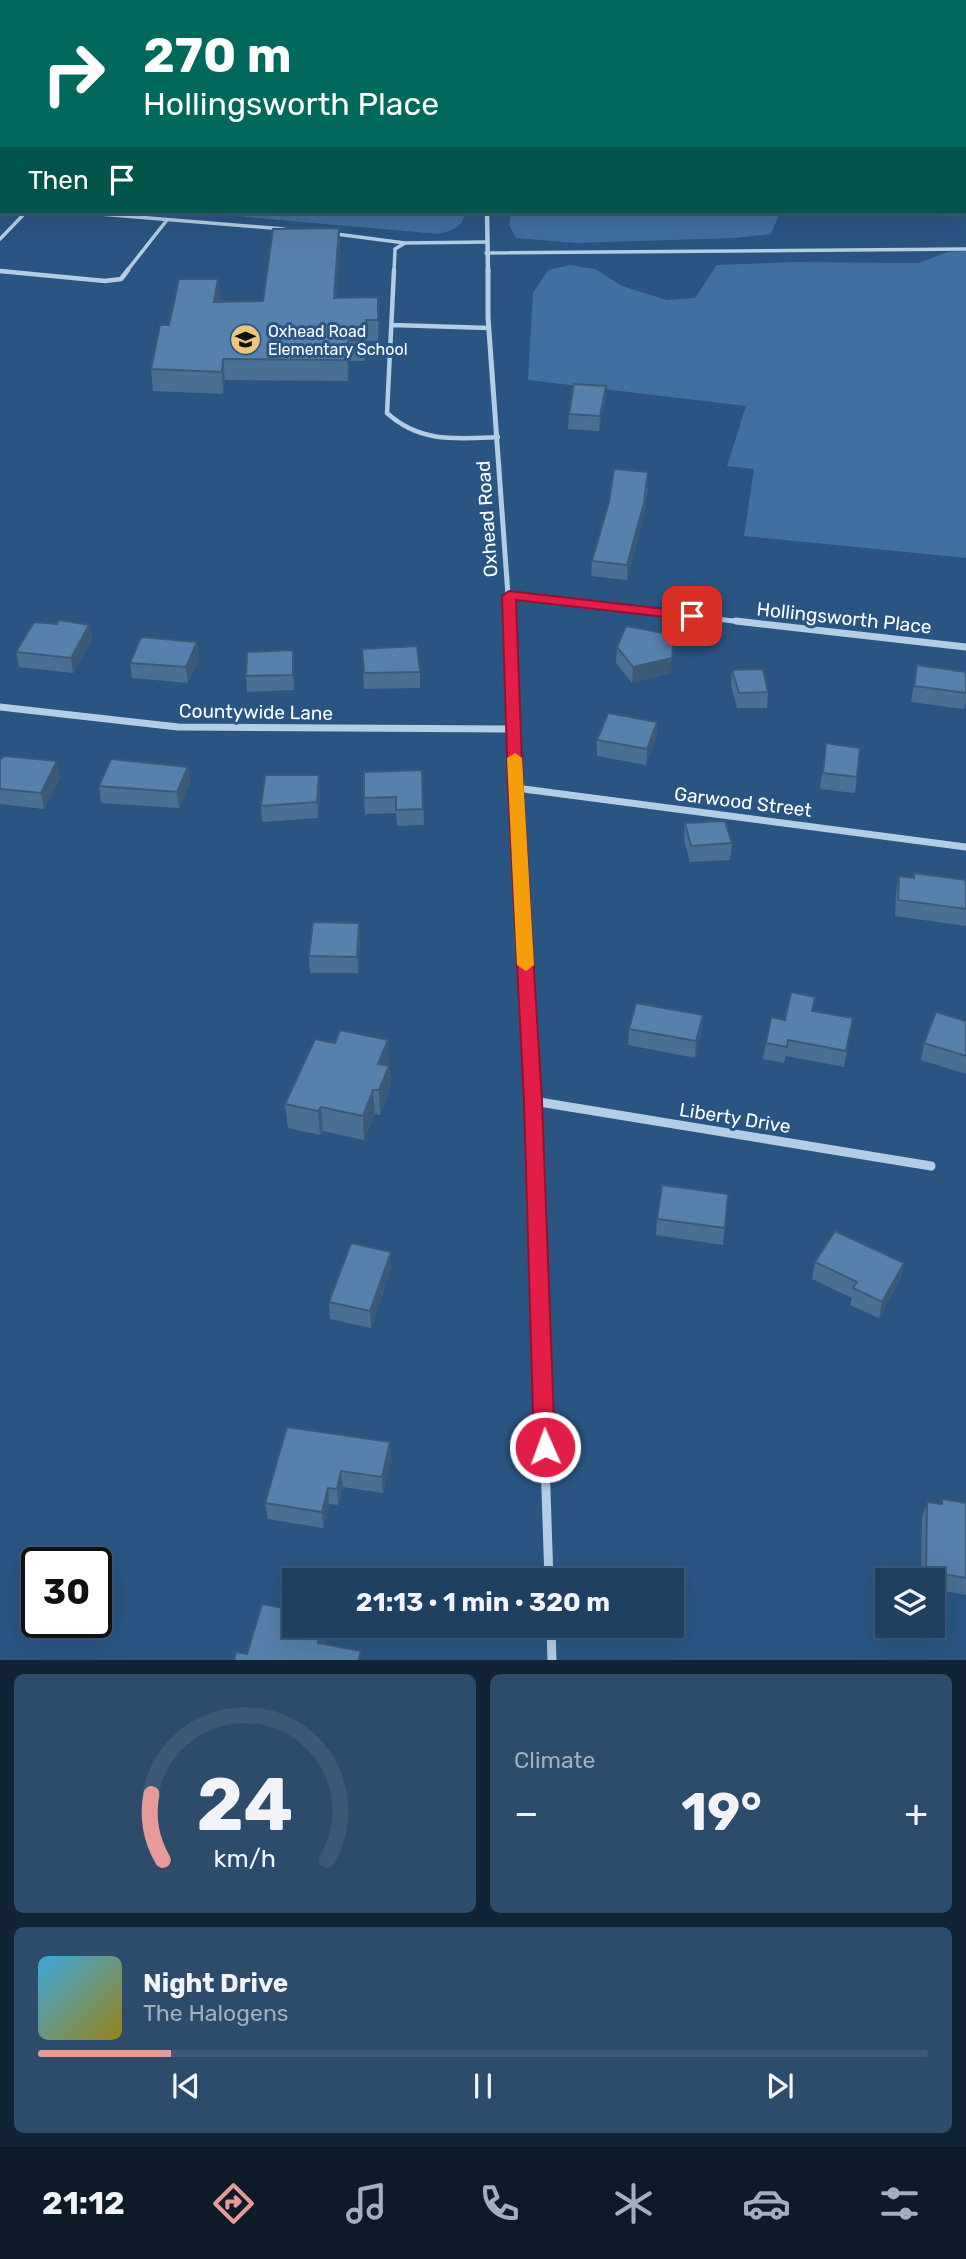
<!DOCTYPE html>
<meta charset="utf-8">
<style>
body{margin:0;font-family:Rubik,sans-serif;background:#2d4b6b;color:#f1f3f6;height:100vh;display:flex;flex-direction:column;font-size:26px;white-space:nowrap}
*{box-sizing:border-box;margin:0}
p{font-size:23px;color:#a2afbe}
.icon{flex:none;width:38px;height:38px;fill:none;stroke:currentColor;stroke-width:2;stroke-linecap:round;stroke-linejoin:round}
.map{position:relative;height:1660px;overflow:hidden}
.drawer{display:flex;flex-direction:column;gap:14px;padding:14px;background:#122336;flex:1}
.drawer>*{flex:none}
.top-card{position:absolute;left:0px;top:0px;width:966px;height:214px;box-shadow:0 7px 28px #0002,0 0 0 2px #3d5977;background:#00695c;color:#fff;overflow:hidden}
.fabs{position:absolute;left:875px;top:1568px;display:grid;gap:14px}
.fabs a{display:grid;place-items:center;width:70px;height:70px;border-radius:0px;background:#204062;box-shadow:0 7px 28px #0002,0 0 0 2px #3d5977;font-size:35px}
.speed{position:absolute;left:21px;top:1547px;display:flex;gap:14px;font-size:35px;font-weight:700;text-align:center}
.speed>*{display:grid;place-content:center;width:91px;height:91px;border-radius:50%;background:#204062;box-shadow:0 7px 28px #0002,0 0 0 2px #3d5977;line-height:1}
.speed .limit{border:4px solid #111;border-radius:10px;background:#fff;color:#111}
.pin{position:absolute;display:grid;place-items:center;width:60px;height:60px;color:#fff;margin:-30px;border-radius:14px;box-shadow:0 4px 10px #0006}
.me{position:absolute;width:77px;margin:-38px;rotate:358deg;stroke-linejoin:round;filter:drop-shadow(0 0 5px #0008)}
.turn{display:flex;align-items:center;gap:24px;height:147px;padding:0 28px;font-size:32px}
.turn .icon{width:91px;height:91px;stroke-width:2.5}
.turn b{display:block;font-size:49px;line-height:60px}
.then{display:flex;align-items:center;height:66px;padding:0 28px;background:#0003;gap:14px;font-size:26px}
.big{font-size:52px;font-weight:700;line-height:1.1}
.drawer .tile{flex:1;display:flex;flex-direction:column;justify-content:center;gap:10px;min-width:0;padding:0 24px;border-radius:10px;background:#2d4b6b}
.drawer .dial{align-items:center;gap:0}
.dial svg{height:182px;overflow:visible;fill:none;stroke:#3d5977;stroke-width:7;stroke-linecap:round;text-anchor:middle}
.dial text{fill:#f1f3f6;stroke:none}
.song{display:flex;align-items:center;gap:21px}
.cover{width:84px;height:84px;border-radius:10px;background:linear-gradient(135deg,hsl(200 70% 55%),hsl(50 70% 35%))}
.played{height:7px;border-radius:4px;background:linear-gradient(90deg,#e69b98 15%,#3d5977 15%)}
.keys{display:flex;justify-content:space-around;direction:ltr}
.heat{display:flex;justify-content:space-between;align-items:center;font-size:38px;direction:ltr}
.drawer .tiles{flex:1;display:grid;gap:14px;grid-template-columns:1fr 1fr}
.tile:last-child{grid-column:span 2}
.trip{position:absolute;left:282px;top:1568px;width:402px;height:70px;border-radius:0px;background:#204062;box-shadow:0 7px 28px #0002,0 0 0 2px #3d5977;font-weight:700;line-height:70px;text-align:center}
.dock{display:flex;height:112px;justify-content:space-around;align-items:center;background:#0d1a27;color:#a2afbe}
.dock .icon{width:49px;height:49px}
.dock .current{color:#e69b98}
.dock b{font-size:32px;color:#f1f3f6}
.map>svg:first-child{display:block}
.green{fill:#3f709f}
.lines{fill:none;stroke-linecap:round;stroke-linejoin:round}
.lane-far1{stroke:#b3cde6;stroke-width:3.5}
.lane{stroke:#b3cde6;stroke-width:4.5}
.street-far3{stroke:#b3cde6;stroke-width:4.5}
.street-far2{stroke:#b3cde6;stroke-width:5}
.street-far1{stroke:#b3cde6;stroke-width:7}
.street{stroke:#b3cde6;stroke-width:9}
.wall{fill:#4a6f94}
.shaded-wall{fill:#3c5a78}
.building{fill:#5681ac;stroke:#3c5a78;stroke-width:2}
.route{fill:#e11d48;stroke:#92132f;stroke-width:2}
.slow{fill:#f59e0b}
.labels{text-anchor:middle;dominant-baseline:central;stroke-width:6;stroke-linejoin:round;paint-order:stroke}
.far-poi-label{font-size:16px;fill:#fff;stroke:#2a5583;text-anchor:start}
.street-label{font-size:19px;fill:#fff;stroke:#2a5583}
</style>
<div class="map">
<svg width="966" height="1661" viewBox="0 0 966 1661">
<rect width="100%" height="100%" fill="#2a5583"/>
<path class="green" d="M190 212H464C464 228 452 230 439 234Z
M511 212H780L771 234 735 238 576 243 516 238 509 225Z
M966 251V558L744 536 754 469 727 466 746 406 528 380 533 293 548 270 570 265 595 269 622 286 667 300 695 298 717 265 796 262 918 263 948 252Z"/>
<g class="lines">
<path class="lane-far1" d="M75 212 284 229
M336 234 405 243
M0 239 26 212
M486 253 966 249
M0 271 11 272
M126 272 167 220
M394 272 395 249 405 243 486 242"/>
<path class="lane" d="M394 270 387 413C420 443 456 439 498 437
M0 271 105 281 121 279 128 270
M393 325 489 328"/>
<path class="street-far3" d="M425 0 443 2
M487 212 488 272"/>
<path class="street-far2" d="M488 270V317L510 623
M509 595 751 623"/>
<path class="street-far1" d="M510 621 532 1076
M736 621 966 647
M0 707 178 727 514 729
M516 788 966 847"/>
<path class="street" d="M532 1074 549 1580
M533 1101 931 1166
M551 1626 552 1661"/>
</g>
<path class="wall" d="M339 228 340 248 336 298 379 318 378 341H366L365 361H349L348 381 225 380 223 394 153 391 151 369 218 279 220 302 263 301Z
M606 386 605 401 599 431 568 429 569 414Z
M648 487 643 518 627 580 591 576 592 561Z
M57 624 89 625 92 640 73 673 19 667 16 652Z
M197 642 199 658 188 683 132 678 130 663Z
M617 647 671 673 632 683 616 663Z
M362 649 420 672V688L364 689Z
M917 665 966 672V699L964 709 911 702Z
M294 666V690L247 692 246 676Z
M732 670 768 692 767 708H737L731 685Z
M657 722 656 738 646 765 597 756V740Z
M826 743 857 777 855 793 820 789Z
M0 760 57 761 60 778 44 809 0 804Z
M188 767 190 783 179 808 101 803 99 786Z
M422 770 424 825 397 826 396 813 365 814 364 798Z
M320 791 318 818 262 822 261 806Z
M685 823 732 843 730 860 690 862 684 840Z
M899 876 914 877 966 880V926L895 916 896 892Z
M360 939 358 973H310L309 956Z
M815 997 813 1011 853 1018 844 1067 786 1056 784 1063 763 1059 766 1043 785 1020Z
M703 1015 701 1032 695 1058 628 1045 629 1029Z
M966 1021V1074L921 1060 924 1043Z
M389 1064 390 1090 380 1115 375 1114 364 1140 323 1131 320 1135 288 1128 285 1104Z
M728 1194 723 1245 656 1235 657 1219Z
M815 1262 904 1263 900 1280 879 1318 850 1305 852 1298 812 1279Z
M391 1268 371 1328 330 1319 329 1302Z
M390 1442 391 1459 383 1493 343 1487 338 1505 329 1504 323 1528 268 1519 265 1503Z
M942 1499 966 1503V1595L933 1589V1580H921L922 1518 927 1502 941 1504Z"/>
<path class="shaded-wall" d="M339 228 340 248 335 318 334 298Z
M218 279 220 299 216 322 214 302Z
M378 297 379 318 378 341Z
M366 320V341L365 361 364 340Z
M348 341 349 361 348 381 347 360Z
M223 359 225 380 223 394 222 372Z
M606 386 605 401 599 431 600 416Z
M648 472 643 518 627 580V565Z
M89 625 92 640 73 673 71 658Z
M674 635 671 673 632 683 633 667Z
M197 642 199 658 188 683 186 667Z
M293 650 294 666V690L293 675Z
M657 722 656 738 646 765 647 749Z
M57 761 60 778 44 809 41 793Z
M188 767 190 783 179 808 177 792Z
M319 775 320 791 318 818 317 802Z
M359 923 360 939 358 973 357 957Z
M703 1015 701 1032 695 1058 696 1041Z
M388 1040 389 1064 379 1088 378 1064Z
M389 1066 390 1090 380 1115 379 1090Z
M373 1090 375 1114 364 1140 363 1116Z
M321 1107 323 1131 320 1135 318 1111Z
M391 1252V1268L371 1328 370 1311Z
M904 1263 900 1280 879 1318 882 1302Z
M390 1442 391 1459 383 1493 382 1477Z
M341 1471 343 1487 338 1505 337 1489Z
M328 1488 329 1504 323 1528 322 1512Z
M322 1626H325L327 1638 321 1661 318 1643Z"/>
<path class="building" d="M665 0H698V2H665Z
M339 228 334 298 378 297V320H366L364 340 348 341 347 360 223 359 222 372 151 369 160 325H169L179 279H218L214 302 263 301 273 229Z
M574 384 606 386 600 416 569 414Z
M614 469 648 472 644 503 627 565 592 561 609 502Z
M59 620 89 625 71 658 16 652 34 622 57 624Z
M626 626 674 635 672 658 633 667 617 647Z
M141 637 197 642 186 667 130 663Z
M417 646 420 672 364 673 362 649Z
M293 650V675L246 676 247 652Z
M917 665 966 672V693L914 686Z
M763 669 768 692 739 693 732 670Z
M608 713 657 722 647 749 597 740Z
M826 743 860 748 857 777 823 773Z
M4 756 57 761 41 793 0 789V760Z
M111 759 188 767 177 792 99 786Z
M422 770 423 809 396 810V797L364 798V772Z
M265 775H319L317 802 261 806Z
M725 821 732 843 691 846 685 823Z
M914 873 966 880V909L898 900 899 876 914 878Z
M313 922 359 923 357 957 309 956Z
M791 992 815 997 812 1011 853 1018 846 1051 788 1040 787 1047 766 1043 771 1017 785 1020Z
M636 1003 703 1015 696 1041 629 1029Z
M936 1012 966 1021V1056L924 1043Z
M340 1030 388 1040 378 1064 389 1066 379 1090H373L363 1116 321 1107 318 1111 285 1104 315 1039 335 1043Z
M662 1185 728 1194 725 1228 657 1219Z
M835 1231 904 1263 882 1302 853 1288 857 1282 815 1262Z
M351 1243 391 1252 370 1311 329 1302Z
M287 1427 390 1442 382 1477 341 1471 337 1489 328 1488 322 1512 265 1503Z
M942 1499 966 1503V1578L926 1571 927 1502 942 1504Z
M262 1604 294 1610V1626H322L318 1643 361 1651 358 1661H234L236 1652 247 1654Z"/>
<path class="route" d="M509 591 692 612 699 616 692 620 516 600 523 788 542 1101 555 1447 552 1454 545 1457 537 1454 534 1447 524 1101 508 788 502 596Z"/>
<path class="slow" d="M515 753 522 758 534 965 526 971 517 965 507 758Z"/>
<defs>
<symbol id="school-disc" viewBox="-11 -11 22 22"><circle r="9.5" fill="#edc67a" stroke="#2a5583"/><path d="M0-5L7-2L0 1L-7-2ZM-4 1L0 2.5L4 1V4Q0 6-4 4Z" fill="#111"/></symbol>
</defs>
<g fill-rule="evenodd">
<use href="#school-disc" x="228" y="322" width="35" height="35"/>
</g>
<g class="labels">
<g class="far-poi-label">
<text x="268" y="331">Oxhead Road<tspan x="268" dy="18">Elementary School</tspan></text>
</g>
<g class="street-label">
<text transform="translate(487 519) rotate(-94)">Oxhead Road</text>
<text transform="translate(844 618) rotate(6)">Hollingsworth Place</text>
<text transform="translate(256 712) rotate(1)">Countywide Lane</text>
<text transform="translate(743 802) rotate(7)">Garwood Street</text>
<text transform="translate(735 1118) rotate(9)">Liberty Drive</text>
</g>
</g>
</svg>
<div class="fabs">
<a><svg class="icon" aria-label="layers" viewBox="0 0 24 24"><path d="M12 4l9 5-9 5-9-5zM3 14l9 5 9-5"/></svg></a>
</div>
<div class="speed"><div class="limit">30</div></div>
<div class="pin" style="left:692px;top:616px;background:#d93025"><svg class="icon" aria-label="arrive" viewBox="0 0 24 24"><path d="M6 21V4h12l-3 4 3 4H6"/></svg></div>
<svg class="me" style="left:545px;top:1447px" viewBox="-20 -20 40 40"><circle r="17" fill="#e11d48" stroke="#fff" stroke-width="3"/><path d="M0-11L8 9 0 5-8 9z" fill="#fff"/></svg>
<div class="trip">21:13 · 1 min · 320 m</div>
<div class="top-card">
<div class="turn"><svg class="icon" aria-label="right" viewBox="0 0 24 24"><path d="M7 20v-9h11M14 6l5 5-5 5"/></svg><div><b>270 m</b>Hollingsworth Place</div></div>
<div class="then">Then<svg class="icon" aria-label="arrive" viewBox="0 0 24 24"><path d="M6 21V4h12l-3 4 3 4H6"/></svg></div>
</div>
</div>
<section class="drawer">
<div class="tiles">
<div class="tile dial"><svg viewBox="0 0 100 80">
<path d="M14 69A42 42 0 1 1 86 69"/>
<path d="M14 69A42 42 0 0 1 9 40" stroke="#e69b98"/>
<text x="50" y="56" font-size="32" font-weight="700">24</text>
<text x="50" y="72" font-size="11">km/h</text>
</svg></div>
<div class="tile"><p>Climate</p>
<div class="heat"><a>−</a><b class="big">19°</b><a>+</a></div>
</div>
<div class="tile">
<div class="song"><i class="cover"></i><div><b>Night Drive</b><p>The Halogens</p></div></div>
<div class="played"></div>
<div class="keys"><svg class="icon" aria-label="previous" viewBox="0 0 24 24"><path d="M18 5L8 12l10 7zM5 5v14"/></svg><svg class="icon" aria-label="pause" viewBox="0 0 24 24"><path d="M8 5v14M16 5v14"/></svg><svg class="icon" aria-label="next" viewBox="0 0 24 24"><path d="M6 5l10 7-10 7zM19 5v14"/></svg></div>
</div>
</div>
</section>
<nav class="dock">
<b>21:12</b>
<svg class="icon current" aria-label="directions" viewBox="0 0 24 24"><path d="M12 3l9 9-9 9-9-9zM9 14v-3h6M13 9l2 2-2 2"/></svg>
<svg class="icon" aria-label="music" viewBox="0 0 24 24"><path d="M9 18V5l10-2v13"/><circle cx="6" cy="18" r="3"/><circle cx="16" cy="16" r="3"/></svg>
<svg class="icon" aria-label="phone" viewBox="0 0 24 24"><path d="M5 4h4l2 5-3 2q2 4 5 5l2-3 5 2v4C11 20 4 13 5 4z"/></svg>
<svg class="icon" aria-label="climate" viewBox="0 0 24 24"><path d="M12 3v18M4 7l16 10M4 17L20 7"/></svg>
<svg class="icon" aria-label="car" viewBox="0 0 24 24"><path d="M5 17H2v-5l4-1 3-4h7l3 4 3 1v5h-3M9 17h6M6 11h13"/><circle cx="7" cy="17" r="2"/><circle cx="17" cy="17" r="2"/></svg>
<svg class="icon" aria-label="filters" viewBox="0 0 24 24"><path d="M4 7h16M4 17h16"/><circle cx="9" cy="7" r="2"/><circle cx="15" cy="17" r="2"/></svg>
</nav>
